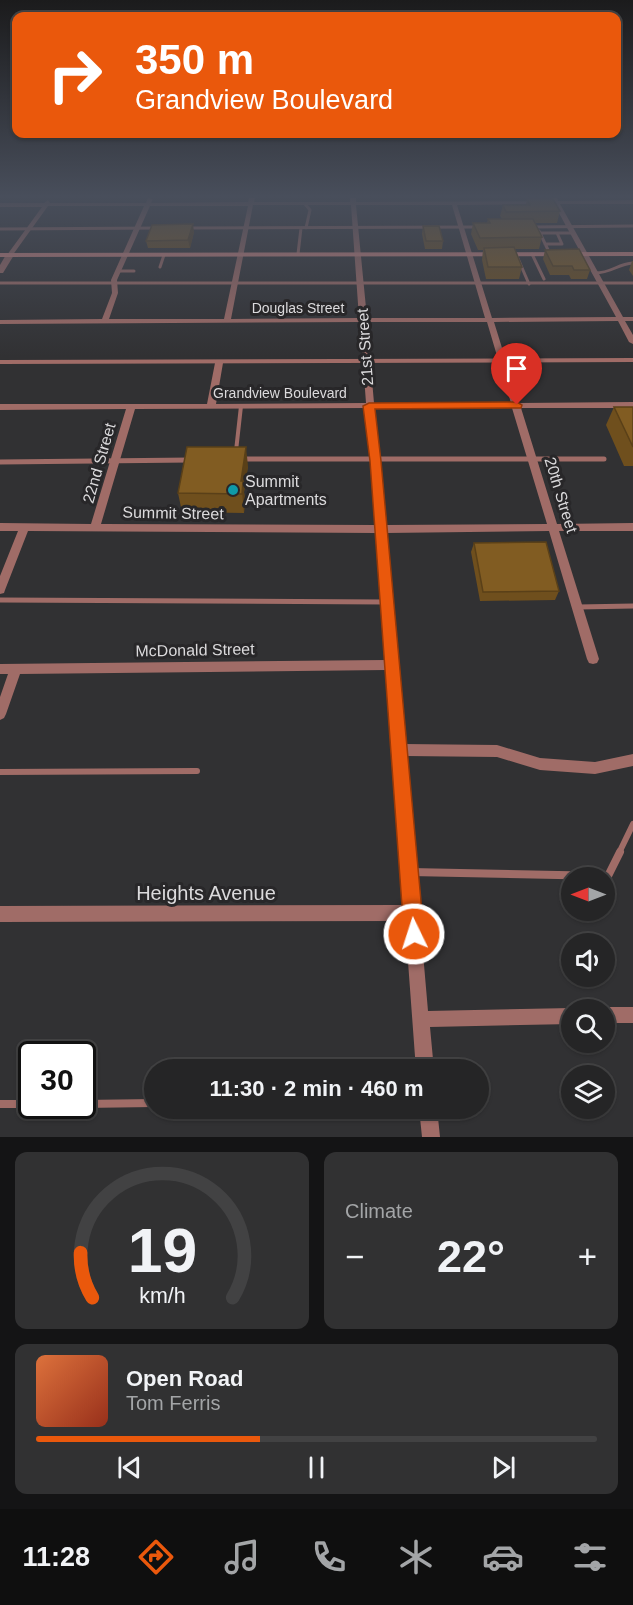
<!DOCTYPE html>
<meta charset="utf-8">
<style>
body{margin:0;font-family:Arial,sans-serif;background:#313132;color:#f1f3f6;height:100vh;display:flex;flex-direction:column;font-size:22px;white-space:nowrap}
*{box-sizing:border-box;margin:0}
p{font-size:20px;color:#a3a5a7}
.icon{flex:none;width:33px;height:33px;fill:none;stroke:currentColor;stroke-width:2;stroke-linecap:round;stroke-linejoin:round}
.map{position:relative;height:1137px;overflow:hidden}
.side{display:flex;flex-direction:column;gap:15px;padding:15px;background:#141415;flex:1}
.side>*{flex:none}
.banner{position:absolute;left:12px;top:12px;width:609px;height:126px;border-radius:12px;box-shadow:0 2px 4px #0004,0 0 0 2px #424243;background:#ea580c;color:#fff;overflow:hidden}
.needle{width:39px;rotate:270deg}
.controls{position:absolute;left:561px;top:867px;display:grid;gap:12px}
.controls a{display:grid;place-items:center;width:54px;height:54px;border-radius:50%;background:#252526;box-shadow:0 2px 4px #0004,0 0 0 2px #424243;font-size:30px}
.speed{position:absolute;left:18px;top:1041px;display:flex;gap:12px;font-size:30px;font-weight:700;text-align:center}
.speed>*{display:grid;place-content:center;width:78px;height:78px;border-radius:50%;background:#252526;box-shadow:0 2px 4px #0004,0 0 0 2px #424243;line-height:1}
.speed .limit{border:3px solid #111;border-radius:9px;background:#fff;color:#111}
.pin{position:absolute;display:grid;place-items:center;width:51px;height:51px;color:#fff;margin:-62px -26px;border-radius:50% 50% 50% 0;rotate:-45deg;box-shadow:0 0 6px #0007}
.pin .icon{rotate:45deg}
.me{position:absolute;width:66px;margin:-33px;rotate:356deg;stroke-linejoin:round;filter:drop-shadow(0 0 4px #0008)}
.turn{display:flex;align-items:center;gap:21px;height:126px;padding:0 24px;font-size:27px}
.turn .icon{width:78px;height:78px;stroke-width:2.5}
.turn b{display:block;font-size:42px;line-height:51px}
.big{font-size:45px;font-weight:700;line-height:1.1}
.side .card{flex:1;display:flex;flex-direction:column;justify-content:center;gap:9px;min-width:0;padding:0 21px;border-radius:12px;background:#313132}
.side .dial{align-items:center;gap:0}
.dial svg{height:156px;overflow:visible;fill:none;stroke:#424243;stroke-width:7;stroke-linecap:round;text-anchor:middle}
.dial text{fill:#f1f3f6;stroke:none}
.song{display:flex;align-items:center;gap:18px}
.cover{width:72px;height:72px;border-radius:9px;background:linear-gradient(135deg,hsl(20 70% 55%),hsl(10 70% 35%))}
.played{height:6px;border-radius:3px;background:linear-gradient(90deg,#ea580c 40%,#424243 40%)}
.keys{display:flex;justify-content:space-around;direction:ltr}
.heat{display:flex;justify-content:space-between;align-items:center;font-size:33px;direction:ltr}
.side .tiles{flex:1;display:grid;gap:15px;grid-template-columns:1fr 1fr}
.card:last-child{grid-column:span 2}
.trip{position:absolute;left:144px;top:1059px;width:345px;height:60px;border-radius:30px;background:#252526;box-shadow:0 2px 4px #0004,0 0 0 2px #424243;font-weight:700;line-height:60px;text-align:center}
.dock{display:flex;height:96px;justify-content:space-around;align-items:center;background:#0f0f0f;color:#a3a5a7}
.dock .icon{width:42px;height:42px}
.dock .current{color:#ea580c}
.dock b{font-size:27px;color:#f1f3f6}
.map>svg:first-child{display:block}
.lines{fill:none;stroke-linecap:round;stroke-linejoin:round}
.service-far4{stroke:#a06c67;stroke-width:3}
.service-far3{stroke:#a06c67;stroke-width:4}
.service-far2{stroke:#a06c67;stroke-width:5}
.service-far1{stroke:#a06c67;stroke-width:6}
.service{stroke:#a06c67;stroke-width:8}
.minor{fill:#a06c67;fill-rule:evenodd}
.tertiary{fill:#a06c67;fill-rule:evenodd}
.secondary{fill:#de8c85;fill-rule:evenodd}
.wall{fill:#6f4f1d}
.shaded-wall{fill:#5a4018}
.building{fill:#815c22;stroke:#5a4018;stroke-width:1.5}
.route{fill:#ea580c;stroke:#983908;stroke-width:1.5}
.culture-dot{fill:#0f9aa8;stroke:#282729;stroke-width:2}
.labels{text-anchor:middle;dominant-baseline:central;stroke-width:6;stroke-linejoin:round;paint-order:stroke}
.far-street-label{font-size:14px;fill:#dbdadc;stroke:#282729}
.street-label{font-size:16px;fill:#dbdadc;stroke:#282729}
.poi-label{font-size:16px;fill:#dbdadc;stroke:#282729;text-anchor:start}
.near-street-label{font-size:20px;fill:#dbdadc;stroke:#282729}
</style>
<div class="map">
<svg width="633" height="1137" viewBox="0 0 633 1137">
<rect width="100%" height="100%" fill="#313133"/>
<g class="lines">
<path class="service-far4" d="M305 204 310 210 306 228
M533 227 633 226
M188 228 478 227
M0 229 157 228
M539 231 550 254
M540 233H572
M545 244H562L557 233
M298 254 301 228
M516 254 529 284
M532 254 544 279
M160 267 164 255
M118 271H134
M595 273C612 273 617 264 633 263
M0 283H633"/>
<path class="service-far3" d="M0 362 633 360
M236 451 241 406"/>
<path class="service-far2" d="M236 452V449
M242 459H604
M0 462 191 460
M0 600 386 602
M578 607 633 606"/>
<path class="service-far1" d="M0 772 197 771
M619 853 633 824"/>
<path class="service" d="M410 872 608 876 620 852
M0 1104H32
M82 1104 154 1103"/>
<path class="minor" d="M148 198 153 199 151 203 248 202 249 198H255L254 202H350V198H356V202L553 201 551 198H557L558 201 633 200V204H560L623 317H633V321H625L633 335V344L629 342 618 321 494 322 519 403 633 402V408H521L557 524 633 523V531H559L599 659 597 663 593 664 589 663 587 659 549 531 386 533 404 744 497 745 540 758 595 762 633 754V766L595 774 540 770 497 757 406 756 428 1011 572 1008 576 1010H572V1024L430 1027 434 1070H416L405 921 0 922V906L404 905 386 670 20 674 6 714 4 718 0 720V697L8 674H0V664L385 660 376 533 28 531 5 590 4 593 0 594V576L18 531H0V523L91 524 126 409 0 410V404H207L215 363 219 361 223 363 216 404 366 403 360 322 0 324V320L102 319 112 293 111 280 144 206H48L12 256 10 257 7 255 42 207H0V203H44L48 200 50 203H146ZM554 204 616 317 492 318 457 205ZM253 205H351L359 318 231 319ZM356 205H452L485 318H367ZM150 206H248L224 319H109L118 293 117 280ZM367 322H487L511 403H374ZM366 408 375 525 101 524 135 409ZM375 408H512L547 524 385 525Z
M604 1007H633V1023H604V1010H598Z
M419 1108H437L440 1137H422Z"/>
<path class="tertiary" d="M7 253 14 255 3 273H0V265Z"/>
<path class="secondary" d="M633 252V256L0 257V253Z"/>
</g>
<path class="wall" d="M527 199 560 211 557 223H535L542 237 539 249H515L522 267 519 279H486L482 260 483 250H478L471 234 473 223H487L488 219H502L500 216 503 205H526Z
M423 226 443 241 442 249H425L422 234Z
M194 232 190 248H148L146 241Z
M545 250 590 270 587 279H571L569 275H550L543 259Z
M632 261H633V276L629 270Z
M614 407H633V466H624L606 425Z
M248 466 244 492 245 500 244 513 182 512 178 493Z
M474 543 559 591 555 600 480 601 471 552Z"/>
<path class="shaded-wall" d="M193 224 194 232 190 248 188 240Z
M246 447 248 466 244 492 245 500 244 513 241 481Z"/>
<path class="building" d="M527 199H553L560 211 506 212 503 205H530Z
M488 219H533L542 237 480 238 473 223H490Z
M193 224 188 240 146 241 152 225Z
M423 226H439L443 241H426Z
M514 247 522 267H488L484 248Z
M579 249 590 270H574L572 266H553L545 250Z
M614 407H633V447Z
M187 447H246L241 481H243L242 494 178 493Z
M546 542 559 591 483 592 474 543Z"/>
<linearGradient id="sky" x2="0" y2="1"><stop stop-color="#1b1b1c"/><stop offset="0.55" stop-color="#484e5b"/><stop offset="1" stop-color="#484e5b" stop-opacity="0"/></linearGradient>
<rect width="633" height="357" fill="url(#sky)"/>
<path class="route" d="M517 402 522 405 521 408 375 409 381 461 424 934 421 941 414 944 407 941 404 934 370 461 363 406 369 403Z"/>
<circle class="culture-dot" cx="233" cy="490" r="6"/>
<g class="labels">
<g class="far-street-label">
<text x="298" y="308">Douglas Street</text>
<text x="280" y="393">Grandview Boulevard</text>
</g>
<g class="street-label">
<text transform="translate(365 347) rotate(-94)">21st Street</text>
<text transform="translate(99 463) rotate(-74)">22nd Street</text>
<text transform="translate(561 495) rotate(73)">20th Street</text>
<text transform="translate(173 513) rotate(1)">Summit Street</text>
<text transform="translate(195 650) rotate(-1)">McDonald Street</text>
</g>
<g class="poi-label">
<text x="245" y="481">Summit<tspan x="245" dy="18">Apartments</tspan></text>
</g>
<g class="near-street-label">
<text x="206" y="893">Heights Avenue</text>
</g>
</g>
</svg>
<div class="controls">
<a><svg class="needle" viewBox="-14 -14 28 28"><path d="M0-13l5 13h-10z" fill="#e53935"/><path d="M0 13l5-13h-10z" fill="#a3a5a7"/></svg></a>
<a><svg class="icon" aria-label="sound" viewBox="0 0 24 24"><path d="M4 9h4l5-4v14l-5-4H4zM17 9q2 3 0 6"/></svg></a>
<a><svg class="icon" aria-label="search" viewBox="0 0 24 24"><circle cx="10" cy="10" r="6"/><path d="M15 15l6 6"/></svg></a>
<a><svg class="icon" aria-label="layers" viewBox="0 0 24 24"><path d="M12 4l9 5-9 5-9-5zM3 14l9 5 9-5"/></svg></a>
</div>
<div class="speed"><div class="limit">30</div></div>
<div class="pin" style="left:517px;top:405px;background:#d93025"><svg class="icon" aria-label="arrive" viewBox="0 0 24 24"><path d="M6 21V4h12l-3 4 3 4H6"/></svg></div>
<svg class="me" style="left:414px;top:934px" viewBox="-20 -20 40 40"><circle r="17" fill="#ea580c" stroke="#fff" stroke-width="3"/><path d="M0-11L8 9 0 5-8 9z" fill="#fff"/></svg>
<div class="trip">11:30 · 2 min · 460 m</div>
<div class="banner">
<div class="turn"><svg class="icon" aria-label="right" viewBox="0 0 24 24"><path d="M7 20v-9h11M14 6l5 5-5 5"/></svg><div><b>350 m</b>Grandview Boulevard</div></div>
</div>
</div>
<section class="side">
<div class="tiles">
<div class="card dial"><svg viewBox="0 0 100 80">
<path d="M14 69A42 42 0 1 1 86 69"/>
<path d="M14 69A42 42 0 0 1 8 46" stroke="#ea580c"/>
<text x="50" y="56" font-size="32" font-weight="700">19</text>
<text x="50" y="72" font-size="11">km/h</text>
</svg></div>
<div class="card"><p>Climate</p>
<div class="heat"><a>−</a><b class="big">22°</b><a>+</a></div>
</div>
<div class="card">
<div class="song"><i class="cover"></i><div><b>Open Road</b><p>Tom Ferris</p></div></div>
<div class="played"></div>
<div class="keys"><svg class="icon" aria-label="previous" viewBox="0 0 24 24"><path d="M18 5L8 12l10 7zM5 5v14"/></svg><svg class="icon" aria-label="pause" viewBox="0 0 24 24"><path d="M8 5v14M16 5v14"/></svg><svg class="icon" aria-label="next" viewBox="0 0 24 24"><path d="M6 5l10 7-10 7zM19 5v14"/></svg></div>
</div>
</div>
</section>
<nav class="dock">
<b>11:28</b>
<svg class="icon current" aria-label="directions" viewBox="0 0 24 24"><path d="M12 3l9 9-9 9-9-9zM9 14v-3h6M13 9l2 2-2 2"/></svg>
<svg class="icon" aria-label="music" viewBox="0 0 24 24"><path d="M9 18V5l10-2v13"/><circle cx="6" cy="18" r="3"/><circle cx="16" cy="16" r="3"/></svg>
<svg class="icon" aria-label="phone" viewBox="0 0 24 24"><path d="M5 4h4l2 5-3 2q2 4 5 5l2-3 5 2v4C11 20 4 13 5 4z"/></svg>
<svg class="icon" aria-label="climate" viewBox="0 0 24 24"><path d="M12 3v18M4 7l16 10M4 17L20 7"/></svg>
<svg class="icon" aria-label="car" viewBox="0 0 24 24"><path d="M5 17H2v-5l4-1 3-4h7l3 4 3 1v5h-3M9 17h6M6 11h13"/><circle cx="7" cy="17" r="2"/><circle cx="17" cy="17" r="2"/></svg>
<svg class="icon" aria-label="filters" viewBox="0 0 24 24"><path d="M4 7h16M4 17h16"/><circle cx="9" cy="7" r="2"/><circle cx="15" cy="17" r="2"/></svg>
</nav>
